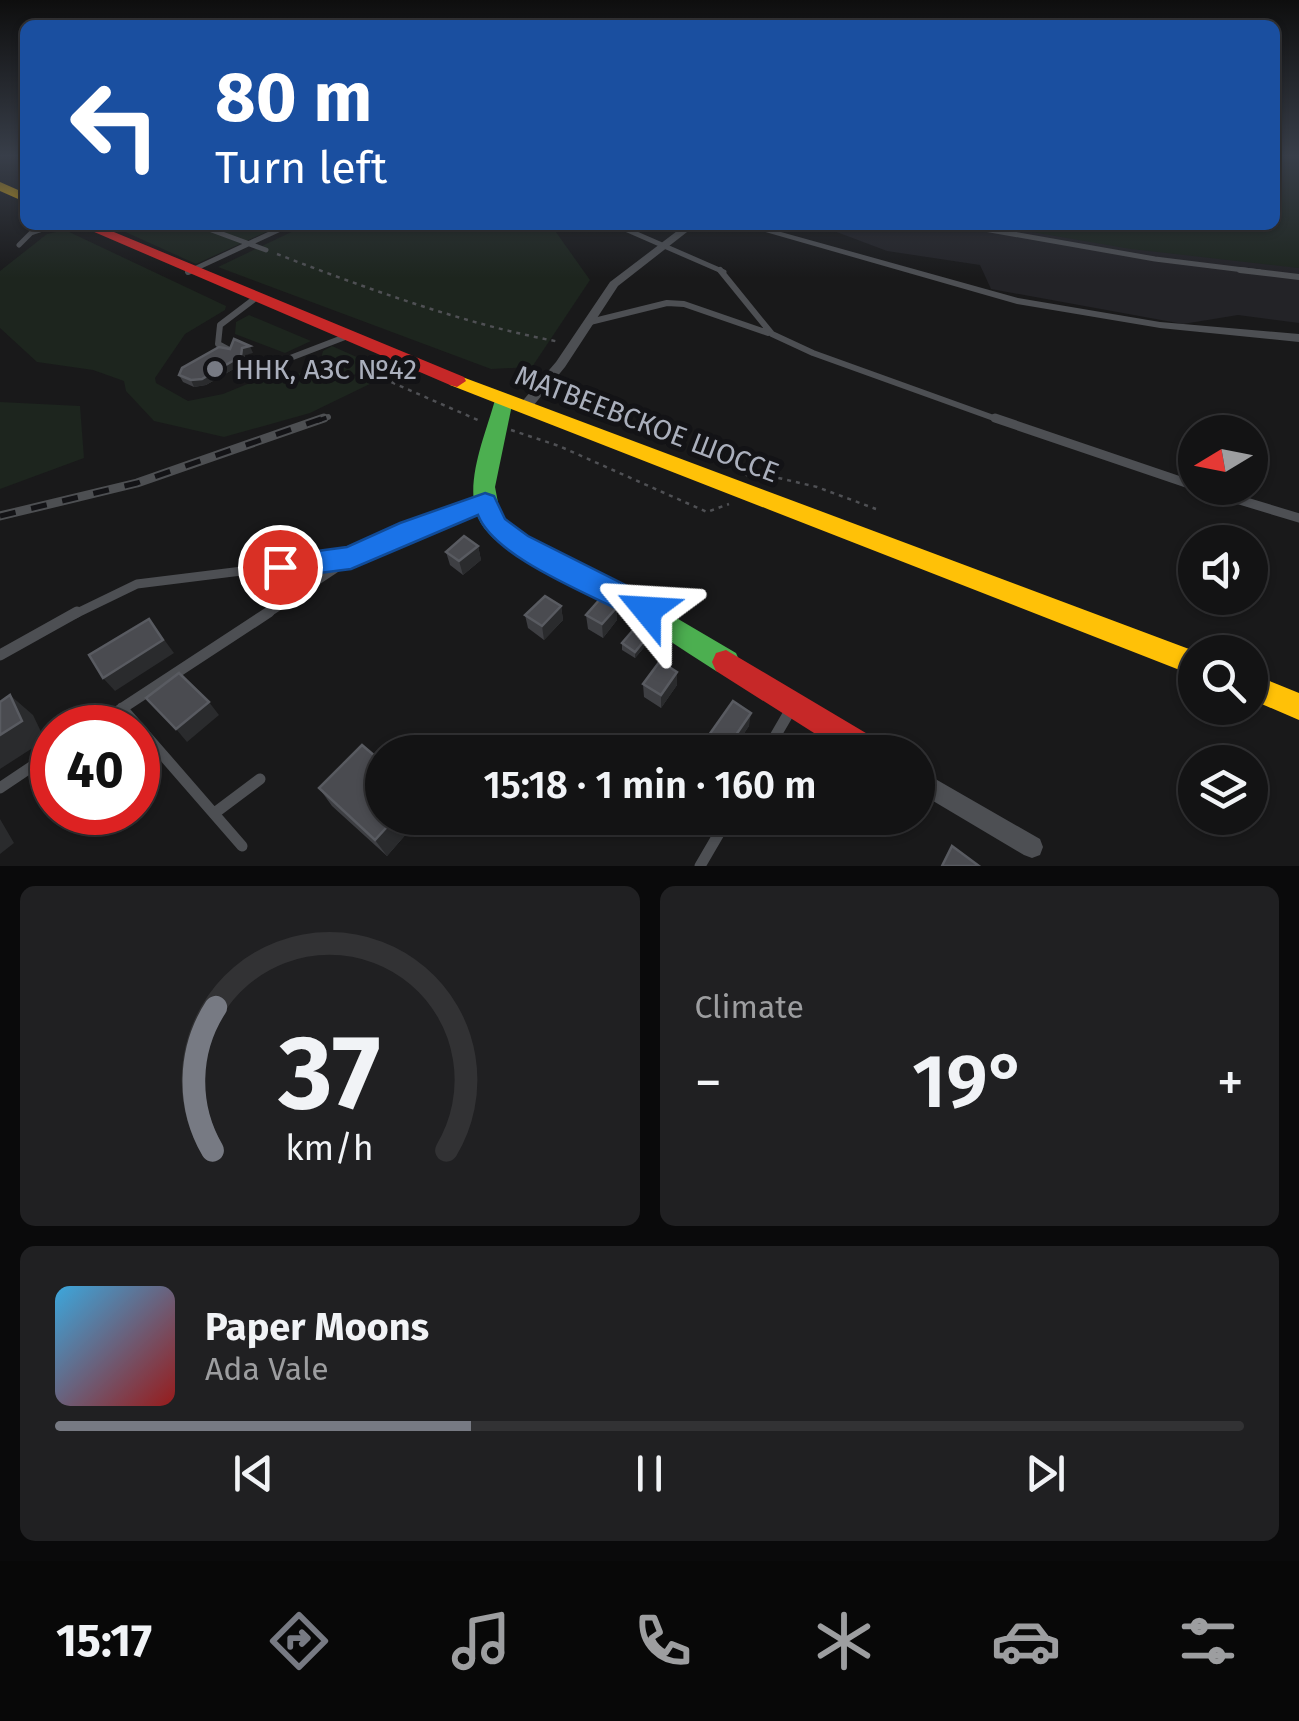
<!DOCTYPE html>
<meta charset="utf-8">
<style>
body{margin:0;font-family:"Fira Sans",sans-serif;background:#202022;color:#f1f3f6;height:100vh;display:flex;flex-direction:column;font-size:38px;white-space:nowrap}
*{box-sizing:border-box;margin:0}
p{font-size:32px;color:#9d9ea0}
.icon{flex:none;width:55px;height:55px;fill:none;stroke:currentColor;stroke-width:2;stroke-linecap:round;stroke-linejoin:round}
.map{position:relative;height:866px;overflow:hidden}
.panel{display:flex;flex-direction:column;gap:20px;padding:20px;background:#0a0a0b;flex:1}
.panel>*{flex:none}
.guide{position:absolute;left:20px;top:20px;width:1260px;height:210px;border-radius:15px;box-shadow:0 2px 8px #0004,0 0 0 2px #323234;background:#1a4fa0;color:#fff;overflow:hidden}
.needle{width:65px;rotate:260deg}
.tools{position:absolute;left:1178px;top:415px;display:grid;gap:20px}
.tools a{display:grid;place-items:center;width:90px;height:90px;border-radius:50%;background:#131314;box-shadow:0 2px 8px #0004,0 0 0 2px #323234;font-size:50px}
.speed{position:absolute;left:30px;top:705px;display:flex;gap:20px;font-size:50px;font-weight:700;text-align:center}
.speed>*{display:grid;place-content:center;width:130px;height:130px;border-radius:50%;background:#131314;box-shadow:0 2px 8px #0004,0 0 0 2px #323234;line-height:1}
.speed .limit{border:15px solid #d22;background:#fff;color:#111}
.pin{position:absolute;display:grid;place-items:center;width:85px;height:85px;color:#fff;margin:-42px;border:5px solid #fff;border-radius:50%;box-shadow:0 2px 10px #0007}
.me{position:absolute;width:110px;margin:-55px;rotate:297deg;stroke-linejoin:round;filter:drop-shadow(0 0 8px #0008)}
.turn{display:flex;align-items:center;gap:35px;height:210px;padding:0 30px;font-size:45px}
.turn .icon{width:130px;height:130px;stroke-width:2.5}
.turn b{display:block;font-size:70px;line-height:85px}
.big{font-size:75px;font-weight:600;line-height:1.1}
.panel .card{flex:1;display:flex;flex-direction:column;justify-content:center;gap:15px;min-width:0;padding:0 35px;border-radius:15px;background:#202022}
.panel .dial{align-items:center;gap:0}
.dial svg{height:260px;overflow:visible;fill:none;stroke:#323234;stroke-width:7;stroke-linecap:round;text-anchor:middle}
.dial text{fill:#f1f3f6;stroke:none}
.song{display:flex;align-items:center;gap:30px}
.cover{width:120px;height:120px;border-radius:15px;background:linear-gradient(135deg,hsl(200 70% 55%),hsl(0 70% 35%))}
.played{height:10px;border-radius:5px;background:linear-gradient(90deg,#777a83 35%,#323234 35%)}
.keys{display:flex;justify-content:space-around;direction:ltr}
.heat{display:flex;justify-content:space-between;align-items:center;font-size:55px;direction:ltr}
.panel .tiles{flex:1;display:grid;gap:20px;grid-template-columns:1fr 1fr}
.card:last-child{grid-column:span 2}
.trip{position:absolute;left:365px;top:735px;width:570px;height:100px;border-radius:50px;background:#131314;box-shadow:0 2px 8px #0004,0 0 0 2px #323234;font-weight:600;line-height:100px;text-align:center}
.dock{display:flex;height:160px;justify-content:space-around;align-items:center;background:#080808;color:#9d9ea0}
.dock .icon{width:70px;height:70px}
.dock .selected{color:#777a83}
.dock b{font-size:45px;color:#f1f3f6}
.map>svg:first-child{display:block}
.built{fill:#232327}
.green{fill:#1d251e}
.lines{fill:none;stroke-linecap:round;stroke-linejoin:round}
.path{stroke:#4f5054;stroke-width:2.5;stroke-dasharray:4 5;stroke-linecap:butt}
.lane-far3{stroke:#4d4f53;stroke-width:5}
.lane-far2{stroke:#4d4f53;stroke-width:6}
.lane-far1{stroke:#4d4f53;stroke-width:9}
.lane{stroke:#4d4f53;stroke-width:11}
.street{fill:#4d4f53;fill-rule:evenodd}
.fast{fill:#4caf50;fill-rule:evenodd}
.slow{fill:#ffc107;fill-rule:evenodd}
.jam{fill:#c62828;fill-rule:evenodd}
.rail-far1-casing{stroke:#4d4f52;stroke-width:6}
.rail-casing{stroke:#4d4f52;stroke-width:9}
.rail-far1{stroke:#131316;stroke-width:4;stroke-dasharray:10;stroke-linecap:butt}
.rail{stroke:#131316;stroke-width:5;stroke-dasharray:16;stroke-linecap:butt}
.wall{fill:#3e3f43}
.shaded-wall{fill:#2a2b2d}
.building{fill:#4a4b50;stroke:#595b61;stroke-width:2.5}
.route{fill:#1a73e8;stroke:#114b97;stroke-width:2.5}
.poi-dot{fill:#777a83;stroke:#131316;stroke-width:4}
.labels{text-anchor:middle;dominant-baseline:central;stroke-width:10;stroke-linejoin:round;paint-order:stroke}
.poi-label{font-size:28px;fill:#aaafbc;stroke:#131316;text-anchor:start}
.street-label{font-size:28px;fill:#aaafbc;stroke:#131316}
</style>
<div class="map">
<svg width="1299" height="866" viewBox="0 0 1299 866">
<rect width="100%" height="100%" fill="#19191a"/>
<path class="built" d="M1275 157H1299V323L1238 315 1183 324 991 289 980 265 887 251 818 225H1275Z"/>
<path class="green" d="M1275 157H1299V268L1131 249 992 225H1275Z
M110 225H281L196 264Z
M306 225H551L590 280 532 367 491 369 218 267Z
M65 230 226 306 225 310 185 334 155 378 156 383 188 401 223 394 274 373 290 377 319 365 323 351 332 346 359 358 355 363 361 368 353 376 376 381 310 413 224 437 154 421 126 391 124 381 93 370 37 362 0 328V271L47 234Z
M249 315 311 341 285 353 235 334 236 322Z
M0 402 80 406 84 458 0 489Z"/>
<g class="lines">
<path class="path" d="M277 254C368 289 464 324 560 342
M375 375 480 421
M511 430 559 446 707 512 729 504
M746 476 749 471 817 487 876 509"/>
<path class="lane-far3" d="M198 225 266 250
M616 225 724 272
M962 225 1155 259 1260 272
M19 245 31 233 55 225
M188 272 289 225"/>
<path class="lane-far2" d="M720 270 772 334 813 353 1002 421
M1240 270 1299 277
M188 272 193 270
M590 322 667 303 684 304 768 333
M229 350 218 344 220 325 253 300
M250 359 272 365 345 337"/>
<path class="lane-far1" d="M995 418 1195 486
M1200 488 1299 518
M73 615 137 584 347 558
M265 615 351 558 481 504"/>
<path class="lane" d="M0 655 77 612
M122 708 242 846
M92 728 269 612
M766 752 791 709
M0 788 52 753
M216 812 260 779
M700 866 728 818"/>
<path class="street" d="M685 225H696L618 286 565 367 529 411H519L517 408 519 405 556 362 610 282Z
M741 225H756L1018 298 1160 322 1299 334V342L1160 328 1017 304Z
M918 769 1040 839 1043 847 1040 855 1032 858 1024 855 918 792Z"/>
<path class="fast" d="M504 394 513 400 495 487 501 518 533 542 622 586 736 653 740 662 736 671 726 674 716 671C680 648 643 623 606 601 571 581 488 554 476 512 466 478 486 433 495 400Z"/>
<path class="slow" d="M0 182 25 193V202L0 191Z
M457 375 1197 652 1195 676 450 385 448 381Z
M1250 673 1299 693V720L1250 699Z"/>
<path class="jam" d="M78 225H97L464 377 466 381 457 387 450 385Z
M726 650 881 742 885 752H844L716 671 712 662 716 653Z"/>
<defs>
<path id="rail-far1" d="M317 421 328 417"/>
<path id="rail" d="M0 516 137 483 324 418"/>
</defs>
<use href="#rail-far1" class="rail-far1-casing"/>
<use href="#rail" class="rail-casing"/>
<use href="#rail-far1" class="rail-far1"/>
<use href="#rail" class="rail"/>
</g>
<path class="wall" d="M253 353 245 355 244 363 206 385 194 387 183 382 179 375 182 368Z
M478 546 481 560 463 575 450 565 446 552Z
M561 606 563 620 544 640 528 628 525 615Z
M617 607V620L603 638 588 629 586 615Z
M647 637V644L635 658 622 650V643Z
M677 672V685L661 708 644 697 643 684Z
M749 726 731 752H714L707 747 709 735Z
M319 788 382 818H420L387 856 332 806Z"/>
<path class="shaded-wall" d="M250 346 253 353 245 355 244 363 206 385 194 387 191 380 242 348Z
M478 546 481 560 463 575 459 561Z
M561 606 563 620 544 640 542 626Z
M617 607V620L603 638 602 624Z
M149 619 174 653 115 691 103 678Z
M647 637V644L635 658V652Z
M677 672V685L661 708V695Z
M10 695 33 715 45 740 0 769V735Z
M209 702 219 715 187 742 176 729Z
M751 713 749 726 731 752H727V748Z
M395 818H420L387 856 375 840Z
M0 819 14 843 0 854Z"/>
<path class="building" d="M234 339 250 346 242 348 241 356 202 379 191 380 179 375 182 368 219 347 230 349Z
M464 536 478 546 459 561 446 552Z
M545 596 561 606 542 626 525 615Z
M601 598 617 607 602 624 586 615Z
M149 619 163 640 103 678 89 655Z
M634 629 647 637 635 652 622 643Z
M660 661 677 672 661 695 643 684Z
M179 673 209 702 176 729 146 698Z
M10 695 22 721 0 735V702Z
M733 701 751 713 727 748 709 735Z
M808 740 826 752H799Z
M362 745 382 762V818H395L375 840 319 788Z
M952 846 979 866H942Z"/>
<linearGradient id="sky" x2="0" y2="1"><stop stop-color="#0e0e0e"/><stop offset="0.56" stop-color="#383e49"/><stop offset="1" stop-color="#383e49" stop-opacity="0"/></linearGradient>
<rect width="1299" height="278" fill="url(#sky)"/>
<path class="route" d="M485 493 494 496 505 519 528 536 657 601 662 610 657 619 647 622 637 619C595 596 495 559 478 515L351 569 280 578 270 575 266 567 270 559 280 556 347 547 400 523Z"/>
<circle class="poi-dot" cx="215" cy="369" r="10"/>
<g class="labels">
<g class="poi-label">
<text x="235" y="369">ННК, АЗС №42</text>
</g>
<g class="street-label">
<text transform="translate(647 424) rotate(21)">МАТВЕЕВСКОЕ ШОССЕ</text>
</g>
</g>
</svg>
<div class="tools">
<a><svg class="needle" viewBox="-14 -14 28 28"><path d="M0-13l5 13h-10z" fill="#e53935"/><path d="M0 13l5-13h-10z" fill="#9d9ea0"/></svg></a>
<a><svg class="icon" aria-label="sound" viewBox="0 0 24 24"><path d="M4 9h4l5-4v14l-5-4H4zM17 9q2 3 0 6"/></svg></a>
<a><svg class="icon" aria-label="search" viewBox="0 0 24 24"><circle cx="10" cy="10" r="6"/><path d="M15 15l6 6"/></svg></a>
<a><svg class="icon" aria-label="layers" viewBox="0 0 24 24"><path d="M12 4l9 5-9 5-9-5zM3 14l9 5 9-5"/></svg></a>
</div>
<div class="speed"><div class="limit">40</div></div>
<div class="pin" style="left:280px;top:567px;background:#d93025"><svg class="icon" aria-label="arrive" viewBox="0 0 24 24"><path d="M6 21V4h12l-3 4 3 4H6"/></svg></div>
<svg class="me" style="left:647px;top:610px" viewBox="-20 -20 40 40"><path d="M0-17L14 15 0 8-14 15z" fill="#1a73e8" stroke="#fff" stroke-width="4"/></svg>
<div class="trip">15:18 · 1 min · 160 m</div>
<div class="guide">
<div class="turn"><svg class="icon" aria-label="left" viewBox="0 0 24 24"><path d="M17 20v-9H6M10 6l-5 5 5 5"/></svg><div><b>80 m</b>Turn left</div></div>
</div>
</div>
<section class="panel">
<div class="tiles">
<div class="card dial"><svg viewBox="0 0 100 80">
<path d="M14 69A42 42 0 1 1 86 69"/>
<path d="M14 69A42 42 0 0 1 15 25" stroke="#777a83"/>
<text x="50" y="56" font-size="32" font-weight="700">37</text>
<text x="50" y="72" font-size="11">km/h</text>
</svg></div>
<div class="card"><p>Climate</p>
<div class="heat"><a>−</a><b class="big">19°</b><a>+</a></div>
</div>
<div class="card">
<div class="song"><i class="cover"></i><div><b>Paper Moons</b><p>Ada Vale</p></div></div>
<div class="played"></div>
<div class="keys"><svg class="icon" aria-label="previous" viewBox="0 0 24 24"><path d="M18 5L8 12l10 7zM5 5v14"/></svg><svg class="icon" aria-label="pause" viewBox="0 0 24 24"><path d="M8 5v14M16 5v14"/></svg><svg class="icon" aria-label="next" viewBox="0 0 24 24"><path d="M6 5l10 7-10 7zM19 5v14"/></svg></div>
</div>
</div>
</section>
<nav class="dock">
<b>15:17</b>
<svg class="icon selected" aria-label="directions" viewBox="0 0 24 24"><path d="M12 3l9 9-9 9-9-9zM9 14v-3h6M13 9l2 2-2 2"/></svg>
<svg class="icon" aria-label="music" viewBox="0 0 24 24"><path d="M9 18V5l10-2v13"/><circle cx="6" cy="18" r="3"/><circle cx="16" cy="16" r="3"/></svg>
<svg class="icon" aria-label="phone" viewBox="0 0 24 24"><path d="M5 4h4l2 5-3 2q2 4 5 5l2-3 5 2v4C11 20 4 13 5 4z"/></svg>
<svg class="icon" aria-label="climate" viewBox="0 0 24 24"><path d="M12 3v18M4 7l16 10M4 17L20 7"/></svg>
<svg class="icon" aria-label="car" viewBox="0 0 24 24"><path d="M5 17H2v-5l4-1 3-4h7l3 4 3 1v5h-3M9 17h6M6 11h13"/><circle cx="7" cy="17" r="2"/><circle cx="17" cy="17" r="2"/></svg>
<svg class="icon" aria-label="filters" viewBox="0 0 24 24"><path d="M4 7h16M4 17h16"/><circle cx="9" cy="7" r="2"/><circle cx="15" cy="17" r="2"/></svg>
</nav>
